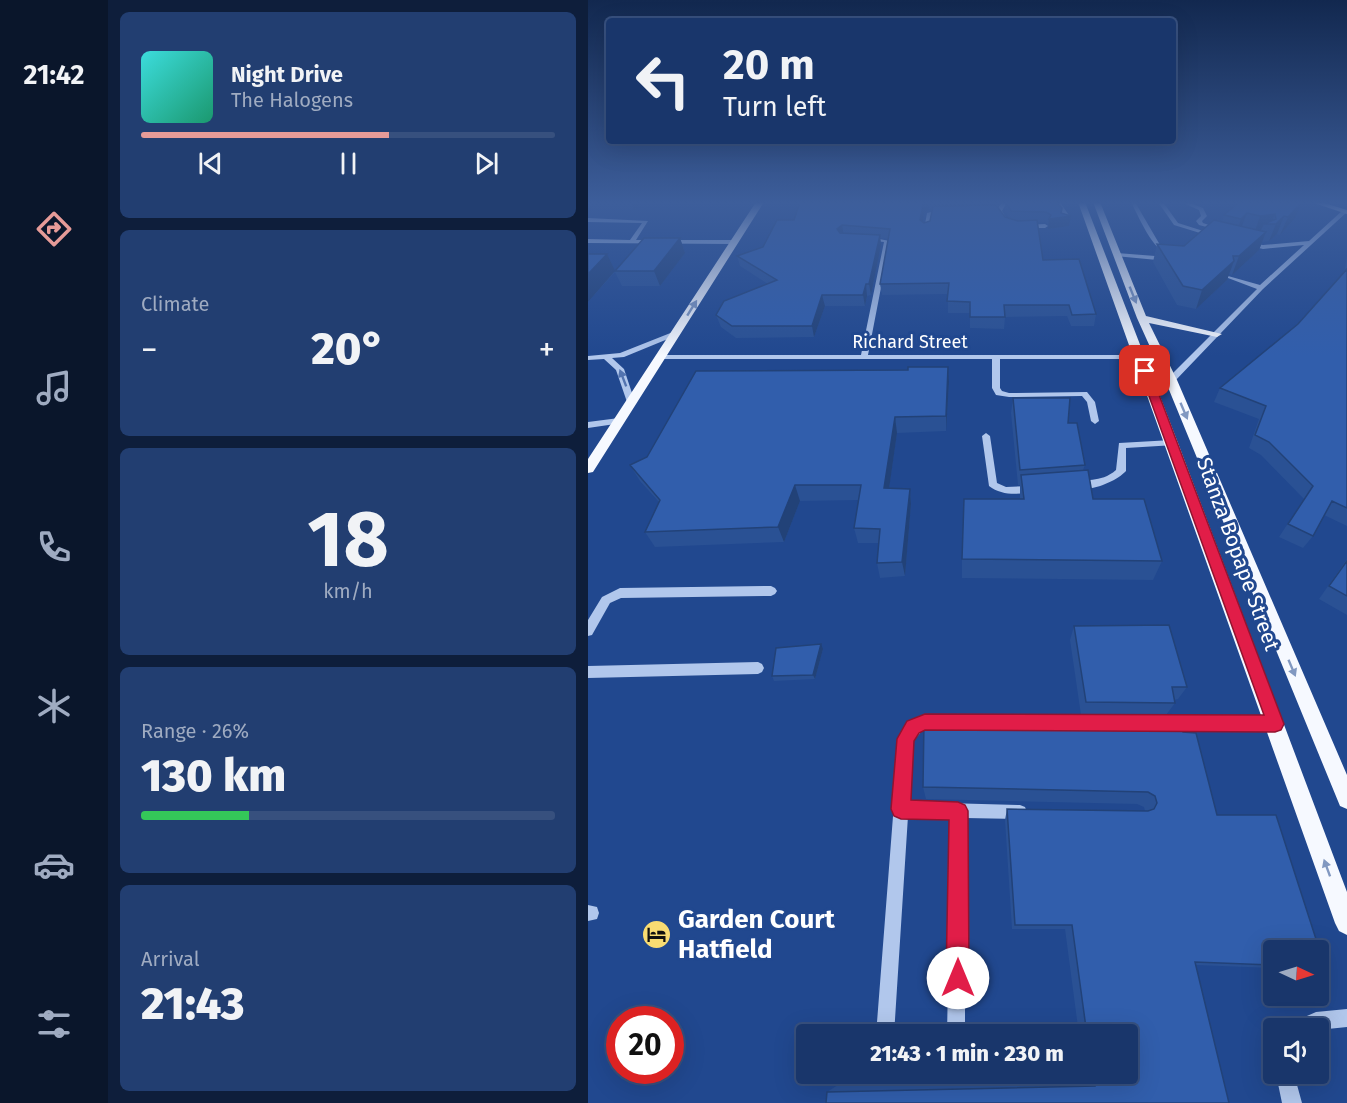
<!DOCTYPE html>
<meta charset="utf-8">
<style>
body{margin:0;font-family:"Fira Sans",sans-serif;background:#223e71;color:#f1f3f6;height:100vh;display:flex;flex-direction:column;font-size:22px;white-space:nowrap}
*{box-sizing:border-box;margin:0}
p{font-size:20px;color:#9fabc1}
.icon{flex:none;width:33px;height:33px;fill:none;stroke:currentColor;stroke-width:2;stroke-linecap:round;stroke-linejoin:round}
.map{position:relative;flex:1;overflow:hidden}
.sheet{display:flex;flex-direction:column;gap:12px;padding:12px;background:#0e1e3b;width:480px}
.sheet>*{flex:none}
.hud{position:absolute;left:18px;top:18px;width:570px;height:126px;border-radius:6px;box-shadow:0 6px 24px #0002,0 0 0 2px #37507e;background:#19366b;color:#f1f3f6;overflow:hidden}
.needle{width:39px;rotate:94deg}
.fabs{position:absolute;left:675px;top:940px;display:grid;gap:12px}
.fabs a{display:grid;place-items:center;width:66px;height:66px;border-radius:6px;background:#19366b;box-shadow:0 6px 24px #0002,0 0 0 2px #37507e;font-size:30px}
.speed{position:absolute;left:18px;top:1006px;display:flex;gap:12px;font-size:30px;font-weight:700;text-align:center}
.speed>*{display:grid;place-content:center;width:78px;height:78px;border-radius:50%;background:#19366b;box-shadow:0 6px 24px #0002,0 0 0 2px #37507e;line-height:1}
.speed .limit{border:9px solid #d22;background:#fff;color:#111}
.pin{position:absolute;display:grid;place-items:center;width:51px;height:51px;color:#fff;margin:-26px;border-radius:12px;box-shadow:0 3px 9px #0006}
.me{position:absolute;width:66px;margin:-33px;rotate:0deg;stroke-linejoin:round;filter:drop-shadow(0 0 4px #0008)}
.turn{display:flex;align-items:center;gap:21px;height:126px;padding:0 18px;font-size:27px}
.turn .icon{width:78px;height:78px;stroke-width:2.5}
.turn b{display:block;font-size:42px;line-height:51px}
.big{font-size:45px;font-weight:800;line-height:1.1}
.sheet .tile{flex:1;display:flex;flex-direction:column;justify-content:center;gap:9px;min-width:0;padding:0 21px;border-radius:9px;background:#223e71}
.sheet .dial{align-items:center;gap:0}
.dial b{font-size:78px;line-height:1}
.song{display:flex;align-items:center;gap:18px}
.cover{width:72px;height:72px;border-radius:9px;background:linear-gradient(135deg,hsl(180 70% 55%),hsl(160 70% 35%))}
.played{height:6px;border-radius:3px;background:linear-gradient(90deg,#e69b98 60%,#37507e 60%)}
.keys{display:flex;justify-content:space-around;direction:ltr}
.heat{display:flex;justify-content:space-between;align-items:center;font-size:33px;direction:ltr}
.charge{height:9px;border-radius:4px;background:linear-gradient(90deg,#34c759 26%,#37507e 0)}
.trip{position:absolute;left:208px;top:1024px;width:342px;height:60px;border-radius:6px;background:#19366b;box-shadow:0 6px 24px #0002,0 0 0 2px #37507e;font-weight:800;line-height:60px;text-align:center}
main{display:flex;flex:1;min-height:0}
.tab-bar{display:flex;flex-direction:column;width:108px;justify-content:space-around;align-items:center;background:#0a162b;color:#9fabc1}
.tab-bar .icon{width:42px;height:42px}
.tab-bar .selected{color:#e69b98}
.tab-bar b{font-size:27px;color:#f1f3f6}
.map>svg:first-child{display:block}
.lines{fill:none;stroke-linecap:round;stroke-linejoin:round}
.minor{fill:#b1c7ec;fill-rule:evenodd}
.major{fill:#f6f9ff;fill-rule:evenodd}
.wall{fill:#2a5194;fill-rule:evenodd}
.shaded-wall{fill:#224278}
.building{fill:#315eac;stroke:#224278;stroke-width:1.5}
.oneway{fill:#8198c1}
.oneway2{fill:#5374b0}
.route{fill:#e11d48;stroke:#92132f;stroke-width:1.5}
.labels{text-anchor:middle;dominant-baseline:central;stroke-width:6;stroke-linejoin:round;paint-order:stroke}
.far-street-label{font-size:18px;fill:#fff;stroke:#21488f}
.street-label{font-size:21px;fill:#fff;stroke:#21488f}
.near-poi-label{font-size:26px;font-weight:bold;fill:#fff;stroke:#21488f;text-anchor:start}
</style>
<main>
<nav class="tab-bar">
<b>21:42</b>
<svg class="icon selected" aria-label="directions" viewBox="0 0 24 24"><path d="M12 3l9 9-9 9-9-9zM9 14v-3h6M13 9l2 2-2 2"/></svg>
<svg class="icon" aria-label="music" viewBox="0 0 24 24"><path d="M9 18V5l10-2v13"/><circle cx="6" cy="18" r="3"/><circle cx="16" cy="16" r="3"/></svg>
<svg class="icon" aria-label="phone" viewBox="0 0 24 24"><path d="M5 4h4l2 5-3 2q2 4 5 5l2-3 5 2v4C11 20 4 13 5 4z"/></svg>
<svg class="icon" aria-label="climate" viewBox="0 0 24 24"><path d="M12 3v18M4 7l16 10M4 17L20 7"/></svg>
<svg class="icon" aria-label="car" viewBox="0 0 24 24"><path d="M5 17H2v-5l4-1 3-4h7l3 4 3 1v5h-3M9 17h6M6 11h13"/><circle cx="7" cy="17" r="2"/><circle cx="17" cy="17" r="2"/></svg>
<svg class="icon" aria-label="filters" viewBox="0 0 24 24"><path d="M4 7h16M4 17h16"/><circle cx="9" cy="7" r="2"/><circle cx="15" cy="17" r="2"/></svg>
</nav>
<section class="sheet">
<div class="tile">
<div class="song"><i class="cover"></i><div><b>Night Drive</b><p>The Halogens</p></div></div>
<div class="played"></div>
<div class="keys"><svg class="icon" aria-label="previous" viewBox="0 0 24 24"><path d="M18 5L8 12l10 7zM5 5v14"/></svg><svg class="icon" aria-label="pause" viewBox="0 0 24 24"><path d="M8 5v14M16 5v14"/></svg><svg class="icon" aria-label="next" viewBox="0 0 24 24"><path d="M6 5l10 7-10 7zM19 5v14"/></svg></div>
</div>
<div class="tile"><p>Climate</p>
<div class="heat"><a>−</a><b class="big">20°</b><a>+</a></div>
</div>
<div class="tile dial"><b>18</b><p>km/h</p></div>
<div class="tile"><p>Range · 26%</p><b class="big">130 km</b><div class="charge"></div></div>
<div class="tile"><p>Arrival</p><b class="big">21:43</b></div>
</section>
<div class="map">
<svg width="759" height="1103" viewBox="0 0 759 1103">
<rect width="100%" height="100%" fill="#21488f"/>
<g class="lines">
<path class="minor" d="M414 202H419L414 211 420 221 417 223 408 211Z
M468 202H472L482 217 479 223 474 222 476 217Z
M543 202H547L572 245 580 251V253C565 252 550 215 543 202Z
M570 202H575L590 223 628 235 625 237 586 225Z
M593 202H599L615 208 619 216 614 221 615 223 630 228V230L611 225 608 221 613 216 611 210Z
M357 209 359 212 343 215 341 229 336 230 339 213Z
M755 210H759V212L675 289 586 382H580V378L669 289 640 278V276L672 285 716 245 675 249 658 245V243L675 245 721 241Z
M0 218 60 221 48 240H146L149 242 146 244 0 243V239L42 240 54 223 0 222Z
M436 225 457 224 460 226 457 228H434Z
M280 237 302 241 280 355H572L576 357 572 359H412V388L414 391 421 393 499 392 507 402 511 421 507 424 503 421 499 402 494 396 421 397 408 395 404 388V359H73L69 357 73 355H273L296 242 278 240 277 239Z
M529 253 580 257 583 259 580 261 527 256V254Z
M85 332 92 334 36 357 24 358 36 369 47 402 46 404H43L39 402 28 370 16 359 0 360V356L32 353Z
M31 418 35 421 34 423 0 428V422Z
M398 433 402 436 409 483 418 487 444 486 447 487 449 489 447 491C432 495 414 496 401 486L394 436Z
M584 440 587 441V445L538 448V471C528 482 497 495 485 485 496 477 512 484 528 470L531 443Z
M183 586 187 588 189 591 187 594 183 596 33 598 22 603 4 635 0 636V620L14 597 32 588Z
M170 662 174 664 176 668 174 672 170 674 0 678V666Z
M338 716H348L353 717 355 722 353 727 335 730 325 741 321 802 432 805 437 807 439 812 437 817 432 819 377 818V1035H359L363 818 320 816 306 1035H288L311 739 322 723Z
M580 717 687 718 692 719 694 724 692 729 687 730 580 729 575 728 573 723 575 718Z
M0 905 9 907 11 913 9 919 0 921Z
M759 1009V1027L730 1030 700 1029 703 1023 728 1012Z
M688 1074H706L714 1103H694Z"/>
<path class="major" d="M168 202H176L5 472 0 473V459Z
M490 202H497L590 443 759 892V935L751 931 747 923Z
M505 202H512L558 316 634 334 629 337 561 323 589 380 759 775V809L752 806 577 380 549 318Z
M723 202H733L759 210V214Z"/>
</g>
<path class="wall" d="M0 202H55L46 210H3Z
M212 202H412L409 206 417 217 421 218 417 211V202L474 213 481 226 460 229V224L457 222H449L455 260 508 314 506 326H483L479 316 417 317 416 329 382 328V313H360V294L294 295 292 284 300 239 292 238 293 245 283 295 279 296 277 306H237L226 337 148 338 133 327 128 315 180 284 152 266 149 256 175 247 206 220ZM341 209H344L342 221 336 223 334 221 336 214Z
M651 202 707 218 692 235 689 234 681 241 674 242 671 250 644 275 641 274 639 280 608 309 589 305 565 262 569 244 596 246 634 222 636 215Z
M92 238 97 253 72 286H34L27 272 0 302V254L27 271Z
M759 256V526L736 515 725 536 715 548 691 537 716 499 673 455 661 448 671 419 626 402 632 388 710 324 756 273Z
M360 367 361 382 358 431 309 433 301 488 322 489 323 504 317 576 292 578 289 563 291 543H270L266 528 271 500 212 501 196 542 67 547 57 532 71 502 52 481 42 465Z
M425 398 480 423 497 465 495 470 505 499 574 561 565 580 374 578V559L432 499V485H430L423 413Z
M759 559V615L731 599Z
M486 626 599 687 590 699 586 700 587 703 578 715H493L482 640Z
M235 649 227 679 186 681 184 676Z
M502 716 592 717 595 732 608 733 629 815H688L737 967H730V951H686V968L608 965 641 1103H238L239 1092 250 1085 497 1079 496 1074H540V1035H491L477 929H424L417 820 419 809 557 811 556 807 549 804 338 799 335 787 336 722 501 718Z"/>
<path class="shaded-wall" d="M43 202H55L46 210Z
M337 202H340L341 209 336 214 333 230 332 220 335 204Z
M714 202 707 218 692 235 700 217Z
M474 208 473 217 483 216 481 226 460 229 461 219Z
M659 213 652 231 647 236 653 219Z
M687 214 683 224H676L672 232 666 234 672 216Z
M696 216 689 234 681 241 688 224Z
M254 225 256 236 249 229Z
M678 232 671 250 644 275 651 256Z
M292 235 293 245 283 295 281 284Z
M92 238 97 253 72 286 66 271Z
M19 254 27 271 0 302V274Z
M646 261 639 280 608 309 614 290Z
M278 284 279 296 277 306 275 295Z
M234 295 237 306 226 337 224 326Z
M360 367 361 382 358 431V416Z
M307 417 309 433 299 503 296 488Z
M207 485 212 501 196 542 190 527Z
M322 489 323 504 317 576 314 562Z
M233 644 235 649 227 679 225 675Z"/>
<path class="building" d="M212 202H337L335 204 332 220 336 223 342 221 345 206 408 205 417 217 430 221 449 220 455 260 491 259 508 314 484 315 481 305H416L417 317H382V302L359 301 361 283 292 284 302 229 254 225 249 229 252 233 292 235 281 284H278L275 295H234L224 326H144L128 315 136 301 189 280 149 256 175 247 189 220H206Z
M418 202H468L474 208 473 213 483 216 461 219 463 215 458 212 423 211Z
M651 202H714L700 217 696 216 688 224H676L688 219 687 214 672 216 659 213 653 219 636 215Z
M626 220 678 232 651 256H645L646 261 614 290 595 286 569 244 596 246Z
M56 238H92L66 271H27Z
M0 254H19L0 274Z
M759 269V508L744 501 725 536 700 524 725 486 681 442 667 435 678 406 632 388 710 324Z
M320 367H360L358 416 307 417 296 488 322 489 314 562 289 563 292 529 266 528 273 485H207L190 527 57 532 72 500 42 465 59 457 108 371 320 370Z
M425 398H482L480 423H489L497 465 432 470Z
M500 470 505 499H556L574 561 374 559 376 499H436L433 475Z
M759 561V596L741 586Z
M581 625 599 687H584L587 703 498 702 486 626Z
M233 644 225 675 184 676 188 648Z
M502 716 592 717 595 732 608 733 629 815H688L737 967H730V951H686V965L607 962 641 1103H238L239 1092 507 1086 505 1074H540V1035H499L484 925H427L419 809 560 811 566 809 569 803 567 796 560 792 335 787 336 722 502 718Z"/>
<defs><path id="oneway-solid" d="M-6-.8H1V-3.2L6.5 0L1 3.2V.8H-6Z" transform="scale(1.5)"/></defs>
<g class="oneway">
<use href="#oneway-solid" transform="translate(545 295) rotate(68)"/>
<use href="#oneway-solid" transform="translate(104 308) rotate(-58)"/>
<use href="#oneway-solid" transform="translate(596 411) rotate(67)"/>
<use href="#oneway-solid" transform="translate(704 668) rotate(67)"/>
<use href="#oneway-solid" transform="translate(739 868) rotate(-110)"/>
</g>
<use class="oneway2" href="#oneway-solid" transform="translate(35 378) rotate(-111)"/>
<linearGradient id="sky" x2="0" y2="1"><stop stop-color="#12284f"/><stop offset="0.57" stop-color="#3d5e9b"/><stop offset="1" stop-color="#3d5e9b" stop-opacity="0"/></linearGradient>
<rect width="759" height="356" fill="url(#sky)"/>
<path class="route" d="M557 368 562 371 696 724 693 730 687 732 337 730 331 733 326 741 323 800 370 802 377 805 380 811 381 978 377 986 370 990 362 986 358 978 361 820 313 819 306 816 303 809 309 739 319 721 337 714 676 715 552 371Z"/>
<defs>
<symbol id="hotel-disc" viewBox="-11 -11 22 22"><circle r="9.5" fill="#f9dc72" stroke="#21488f"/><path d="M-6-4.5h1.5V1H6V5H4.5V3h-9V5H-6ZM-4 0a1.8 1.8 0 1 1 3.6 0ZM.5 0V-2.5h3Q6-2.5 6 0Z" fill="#111"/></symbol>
</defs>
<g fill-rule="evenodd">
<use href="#hotel-disc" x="52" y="918" width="33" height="33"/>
</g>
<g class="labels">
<g class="far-street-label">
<text x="322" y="342">Richard Street</text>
</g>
<g class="street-label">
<text transform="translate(650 554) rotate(70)">Stanza Bopape Street</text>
</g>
<g class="near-poi-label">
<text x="90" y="919">Garden Court<tspan x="90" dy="30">Hatfield</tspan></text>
</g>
</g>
</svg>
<div class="fabs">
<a><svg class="needle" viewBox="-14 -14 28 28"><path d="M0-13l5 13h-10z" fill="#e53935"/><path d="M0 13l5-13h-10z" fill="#9fabc1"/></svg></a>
<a><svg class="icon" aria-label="sound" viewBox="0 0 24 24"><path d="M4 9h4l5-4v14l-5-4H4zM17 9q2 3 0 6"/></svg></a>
</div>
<div class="speed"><div class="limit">20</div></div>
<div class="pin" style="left:557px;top:371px;background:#d93025"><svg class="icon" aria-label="arrive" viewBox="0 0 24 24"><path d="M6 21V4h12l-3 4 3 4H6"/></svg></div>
<svg class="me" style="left:370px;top:978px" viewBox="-20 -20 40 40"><circle r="19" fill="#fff"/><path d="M0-13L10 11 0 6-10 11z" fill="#e11d48"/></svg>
<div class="trip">21:43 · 1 min · 230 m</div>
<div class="hud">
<div class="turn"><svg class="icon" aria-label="left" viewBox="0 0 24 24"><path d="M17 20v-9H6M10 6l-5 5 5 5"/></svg><div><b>20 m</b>Turn left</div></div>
</div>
</div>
</main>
